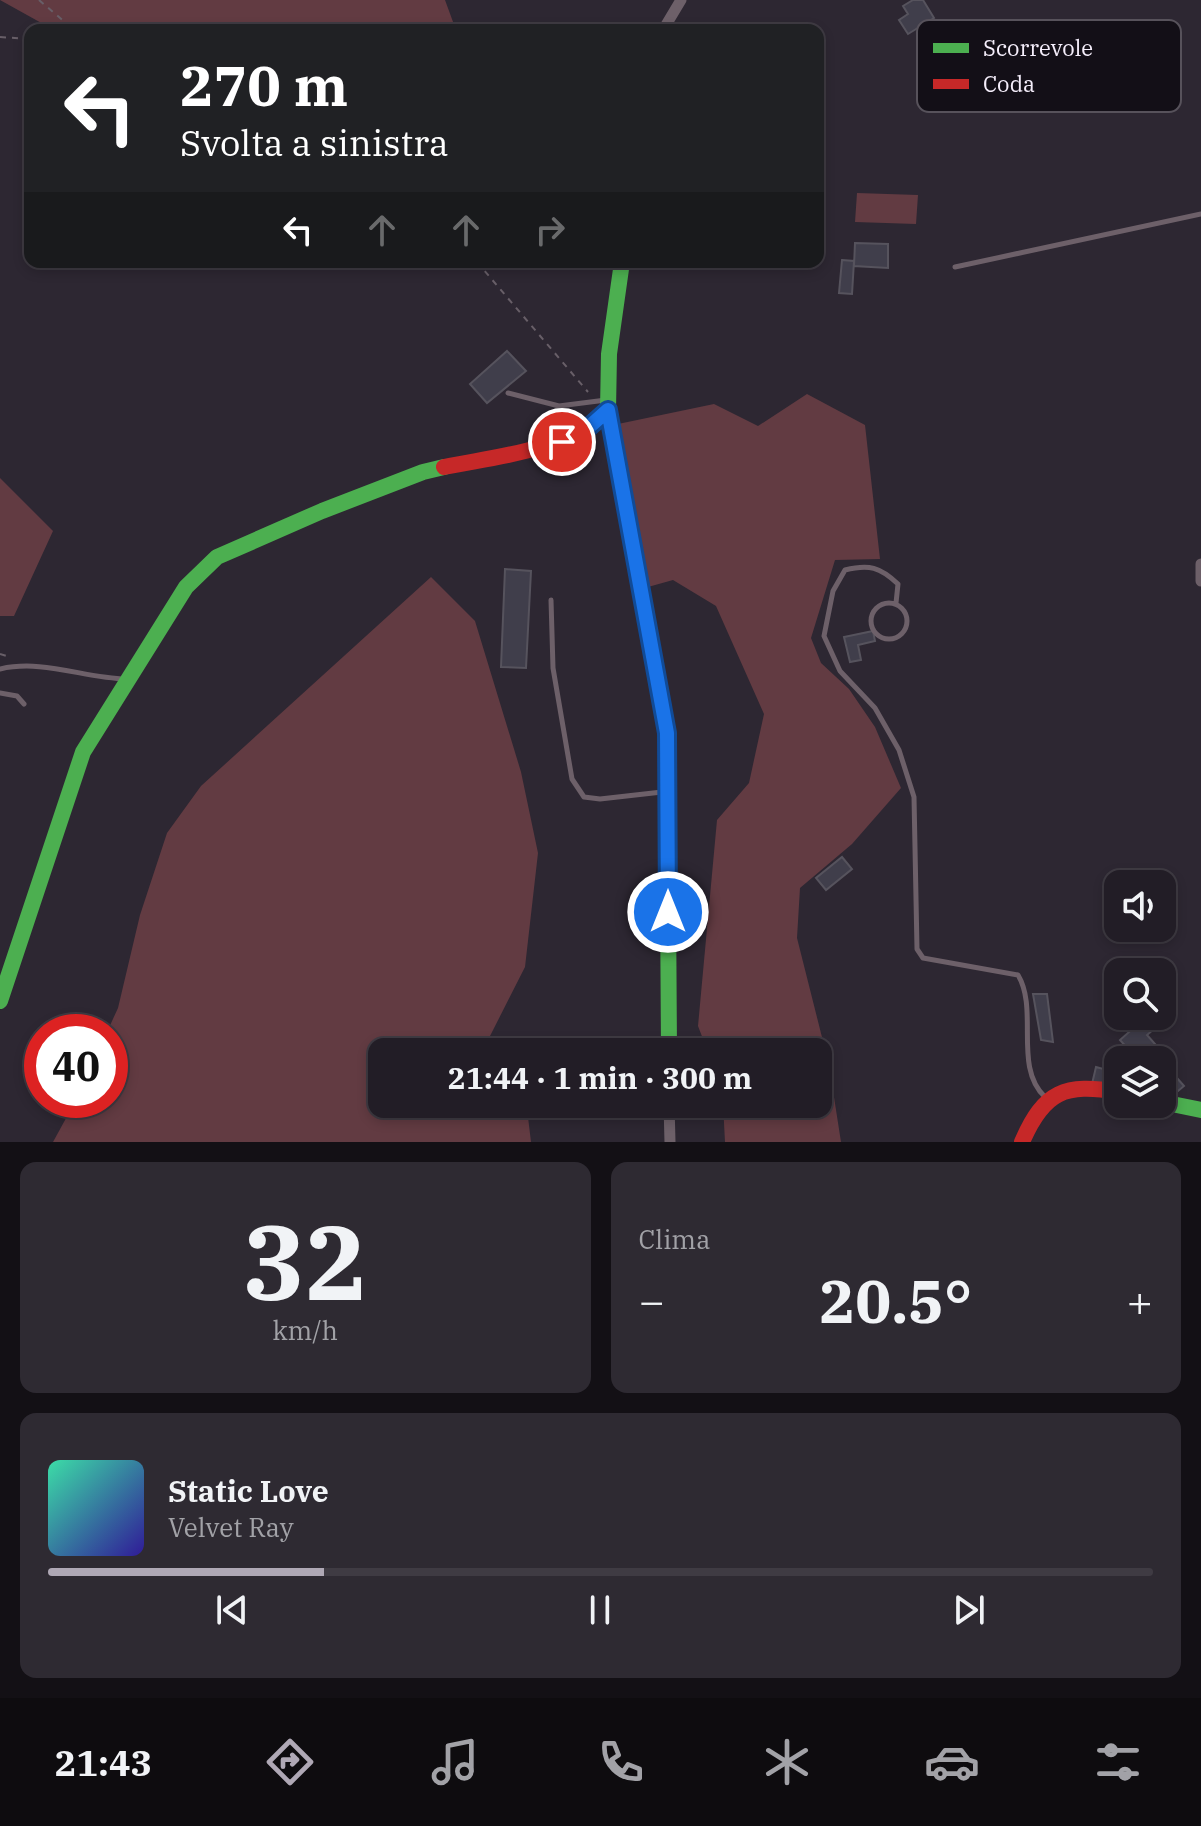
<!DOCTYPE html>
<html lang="it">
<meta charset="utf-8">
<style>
body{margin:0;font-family:"IBM Plex Serif",serif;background:#2e2a32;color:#f1f3f6;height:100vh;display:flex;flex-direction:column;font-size:30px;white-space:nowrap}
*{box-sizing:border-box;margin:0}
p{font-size:26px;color:#a2a2a7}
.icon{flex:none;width:44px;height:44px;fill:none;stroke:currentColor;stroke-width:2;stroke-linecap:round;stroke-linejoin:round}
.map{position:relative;height:1142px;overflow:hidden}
.panel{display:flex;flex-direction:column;gap:20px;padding:20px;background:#131015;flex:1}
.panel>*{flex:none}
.guide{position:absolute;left:24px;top:24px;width:800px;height:244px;border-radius:16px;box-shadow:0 4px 12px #0003,0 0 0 2px #3f3b43;background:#202124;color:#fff;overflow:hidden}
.fabs{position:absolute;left:1104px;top:870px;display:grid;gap:16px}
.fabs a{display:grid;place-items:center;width:72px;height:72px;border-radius:16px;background:#221d26;box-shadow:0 4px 12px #0003,0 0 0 2px #3f3b43;font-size:40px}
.speed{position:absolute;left:24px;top:1014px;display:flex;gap:16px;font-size:40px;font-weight:700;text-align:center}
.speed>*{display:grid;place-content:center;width:104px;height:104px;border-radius:50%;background:#221d26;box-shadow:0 4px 12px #0003,0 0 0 2px #3f3b43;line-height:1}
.speed .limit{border:12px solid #d22;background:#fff;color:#111}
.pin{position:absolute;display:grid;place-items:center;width:68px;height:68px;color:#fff;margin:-34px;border:4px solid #fff;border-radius:50%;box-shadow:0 2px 8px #0007}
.me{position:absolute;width:88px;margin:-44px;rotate:0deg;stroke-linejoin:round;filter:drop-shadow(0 0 6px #0008)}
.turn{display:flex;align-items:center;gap:28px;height:168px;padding:0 24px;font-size:36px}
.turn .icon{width:104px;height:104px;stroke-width:2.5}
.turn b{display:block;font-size:56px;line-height:68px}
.lanes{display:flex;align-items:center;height:76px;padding:0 24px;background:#0003;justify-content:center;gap:40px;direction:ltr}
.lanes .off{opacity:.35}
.big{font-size:60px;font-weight:700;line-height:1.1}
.panel .tile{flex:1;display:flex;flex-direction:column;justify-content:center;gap:12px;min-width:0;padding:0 28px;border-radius:16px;background:#2e2a32}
.panel .dial{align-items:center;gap:0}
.dial b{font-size:104px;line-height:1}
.song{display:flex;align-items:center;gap:24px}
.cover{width:96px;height:96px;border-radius:12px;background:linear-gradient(135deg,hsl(160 70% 55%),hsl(250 70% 35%))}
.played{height:8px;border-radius:4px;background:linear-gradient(90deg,#afa8b5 25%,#3f3b43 25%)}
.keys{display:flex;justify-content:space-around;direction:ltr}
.heat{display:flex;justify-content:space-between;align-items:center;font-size:44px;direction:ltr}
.panel .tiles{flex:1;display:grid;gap:20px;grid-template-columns:1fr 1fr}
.tile:last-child{grid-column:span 2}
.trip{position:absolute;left:368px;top:1038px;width:464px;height:80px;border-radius:16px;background:#221d26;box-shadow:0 4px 12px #0003,0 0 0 2px #3f3b43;font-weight:700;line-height:80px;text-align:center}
.dock{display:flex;height:128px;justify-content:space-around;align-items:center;background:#0e0c0f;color:#a2a2a7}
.dock .icon{width:56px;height:56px}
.dock .selected{color:#afa8b5}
.dock b{font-size:36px;color:#f1f3f6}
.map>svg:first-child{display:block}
.green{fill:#623b42}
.building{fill:#403e4b;stroke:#56535d;stroke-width:2}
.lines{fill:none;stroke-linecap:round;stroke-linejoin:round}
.path{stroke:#685f68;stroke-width:2;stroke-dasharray:6 6;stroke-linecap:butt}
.lane{stroke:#6d6069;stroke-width:5}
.street{stroke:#6d6069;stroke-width:11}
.fast{stroke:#4caf50;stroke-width:16}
.jam{stroke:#c62828;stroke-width:16}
.route-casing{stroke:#114b97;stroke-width:20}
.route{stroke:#1a73e8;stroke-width:14}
.key{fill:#130f17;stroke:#57525b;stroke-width:2}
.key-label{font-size:22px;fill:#f5eefb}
</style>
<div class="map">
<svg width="1201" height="1142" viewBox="0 0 1201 1142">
<rect width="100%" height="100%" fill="#2d2732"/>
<path class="green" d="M0 0H445L456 30H54Z
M857 193 918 195 916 224 855 222Z
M807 394 865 425 880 559 835 560 811 638 821 663 849 689 875 727 901 788 852 844 800 888 797 938 829 1065 841 1142H725L723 1104H818V1052H708L698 1026 717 820 749 783 764 714 716 606 673 580 648 587 618 424 714 404 758 426Z
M0 478 53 531 14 616H0Z
M431 577 475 621 521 772 538 853 525 967 489 1038 488 1052H382V1104H483V1110L528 1117 531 1142H53L76 1100H110V1032H107L118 1008 140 915 167 833 201 786Z"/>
<path class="building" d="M913 0H923L934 18 908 34 899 20 908 14 903 6Z
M855 243 888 244V268L854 266Z
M842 260 854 261 852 294 839 293Z
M507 351 526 371 487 403 470 384Z
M505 569 531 571 526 668 501 667Z
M873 631 875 641 858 645 861 660 850 662 844 637Z
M842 857 852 869 826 890 816 878Z
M1033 994H1047L1053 1042 1041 1040Z
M1162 1010 1168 1017 1147 1035 1163 1053 1159 1058 1161 1060H1138L1120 1040 1147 1016H1162Z
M1162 1061 1184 1086 1171 1097 1162 1088Z
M1096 1067 1118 1073V1090L1092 1084Z"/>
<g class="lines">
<path class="path" d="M39 0 66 23 65 30
M0 37 30 39
M477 262 588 392
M0 654 10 657"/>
<path class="lane" d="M955 267 1201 214
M508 393 559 406 606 400
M551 600 553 668 572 779 584 797 600 799 662 792
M896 603 898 584C880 567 869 564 845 570L833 591 824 636 840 671 875 708 899 750 914 797 917 949 923 958 1018 975C1039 1010 1013 1067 1045 1097
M871 621a18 18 0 1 1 36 0a18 18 0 1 1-36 0Z
M0 669C43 659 84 678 126 679
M0 693 17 696 24 704"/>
<path class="street" d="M663 30 681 0
M1201 564V581
M669 1104 670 1142"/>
<path class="fast" d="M622 262 609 354 608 410 667 733 669 1052
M0 1001 83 752 186 587 217 557 322 511 423 472 444 467
M1162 1102 1201 1110"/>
<path class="jam" d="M444 467C504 455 561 452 608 410
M1022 1142C1044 1091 1065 1083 1118 1092"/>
</g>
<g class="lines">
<defs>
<path id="route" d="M562 442 589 427 608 410 667 733 668 912"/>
</defs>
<use href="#route" class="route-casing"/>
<use href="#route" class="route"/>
</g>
<rect x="917" y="20" width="264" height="92" rx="12" class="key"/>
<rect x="933" y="43" width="36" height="10" fill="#4caf50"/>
<rect x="933" y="79" width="36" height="10" fill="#c62828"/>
<g class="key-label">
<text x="983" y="56">Scorrevole</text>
<text x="983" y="92">Coda</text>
</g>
</svg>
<div class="fabs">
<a><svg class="icon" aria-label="sound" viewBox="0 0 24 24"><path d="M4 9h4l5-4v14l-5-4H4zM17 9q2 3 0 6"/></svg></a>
<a><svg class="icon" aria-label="search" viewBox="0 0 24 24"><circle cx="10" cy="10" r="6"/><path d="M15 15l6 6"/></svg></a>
<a><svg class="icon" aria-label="layers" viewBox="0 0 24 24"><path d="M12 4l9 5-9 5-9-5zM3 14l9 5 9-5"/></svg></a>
</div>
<div class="speed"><div class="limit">40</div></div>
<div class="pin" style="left:562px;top:442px;background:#d93025"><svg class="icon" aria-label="arrive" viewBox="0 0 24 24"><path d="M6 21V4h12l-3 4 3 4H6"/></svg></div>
<svg class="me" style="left:668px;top:912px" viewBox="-20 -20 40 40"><circle r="17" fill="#1a73e8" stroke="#fff" stroke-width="3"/><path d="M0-11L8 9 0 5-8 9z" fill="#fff"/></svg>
<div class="trip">21:44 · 1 min · 300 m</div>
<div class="guide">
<div class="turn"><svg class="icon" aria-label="left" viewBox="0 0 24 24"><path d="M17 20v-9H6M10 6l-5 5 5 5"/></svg><div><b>270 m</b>Svolta a sinistra</div></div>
<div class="lanes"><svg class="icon" aria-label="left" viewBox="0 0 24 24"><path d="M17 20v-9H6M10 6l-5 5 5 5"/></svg><svg class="icon off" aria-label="ahead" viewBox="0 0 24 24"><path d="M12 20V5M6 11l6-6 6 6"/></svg><svg class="icon off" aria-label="ahead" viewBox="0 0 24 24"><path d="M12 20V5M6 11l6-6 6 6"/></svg><svg class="icon off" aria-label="right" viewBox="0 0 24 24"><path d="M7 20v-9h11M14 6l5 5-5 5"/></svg></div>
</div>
</div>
<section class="panel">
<div class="tiles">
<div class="tile dial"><b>32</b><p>km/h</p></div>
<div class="tile"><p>Clima</p>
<div class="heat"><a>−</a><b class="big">20.5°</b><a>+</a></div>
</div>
<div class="tile">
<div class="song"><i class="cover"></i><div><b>Static Love</b><p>Velvet Ray</p></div></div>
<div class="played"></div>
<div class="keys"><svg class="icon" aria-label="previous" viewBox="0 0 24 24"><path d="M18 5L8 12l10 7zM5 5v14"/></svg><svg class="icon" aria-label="pause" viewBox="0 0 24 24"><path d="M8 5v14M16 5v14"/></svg><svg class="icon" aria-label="next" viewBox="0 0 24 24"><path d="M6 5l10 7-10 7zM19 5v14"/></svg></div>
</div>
</div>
</section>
<nav class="dock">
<b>21:43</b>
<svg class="icon selected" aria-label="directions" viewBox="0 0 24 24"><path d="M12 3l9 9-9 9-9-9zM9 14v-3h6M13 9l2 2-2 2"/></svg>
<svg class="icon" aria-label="music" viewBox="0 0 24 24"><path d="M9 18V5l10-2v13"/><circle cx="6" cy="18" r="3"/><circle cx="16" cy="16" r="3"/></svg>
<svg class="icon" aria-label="phone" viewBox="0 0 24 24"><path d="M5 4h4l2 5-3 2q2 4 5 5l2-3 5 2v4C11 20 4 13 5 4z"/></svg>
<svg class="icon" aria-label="climate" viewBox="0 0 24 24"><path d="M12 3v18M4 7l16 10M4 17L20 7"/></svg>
<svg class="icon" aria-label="car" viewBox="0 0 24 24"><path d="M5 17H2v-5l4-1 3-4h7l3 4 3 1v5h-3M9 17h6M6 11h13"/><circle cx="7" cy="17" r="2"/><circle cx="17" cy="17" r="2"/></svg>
<svg class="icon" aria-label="filters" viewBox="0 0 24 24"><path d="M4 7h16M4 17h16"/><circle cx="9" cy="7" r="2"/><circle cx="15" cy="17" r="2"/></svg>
</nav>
